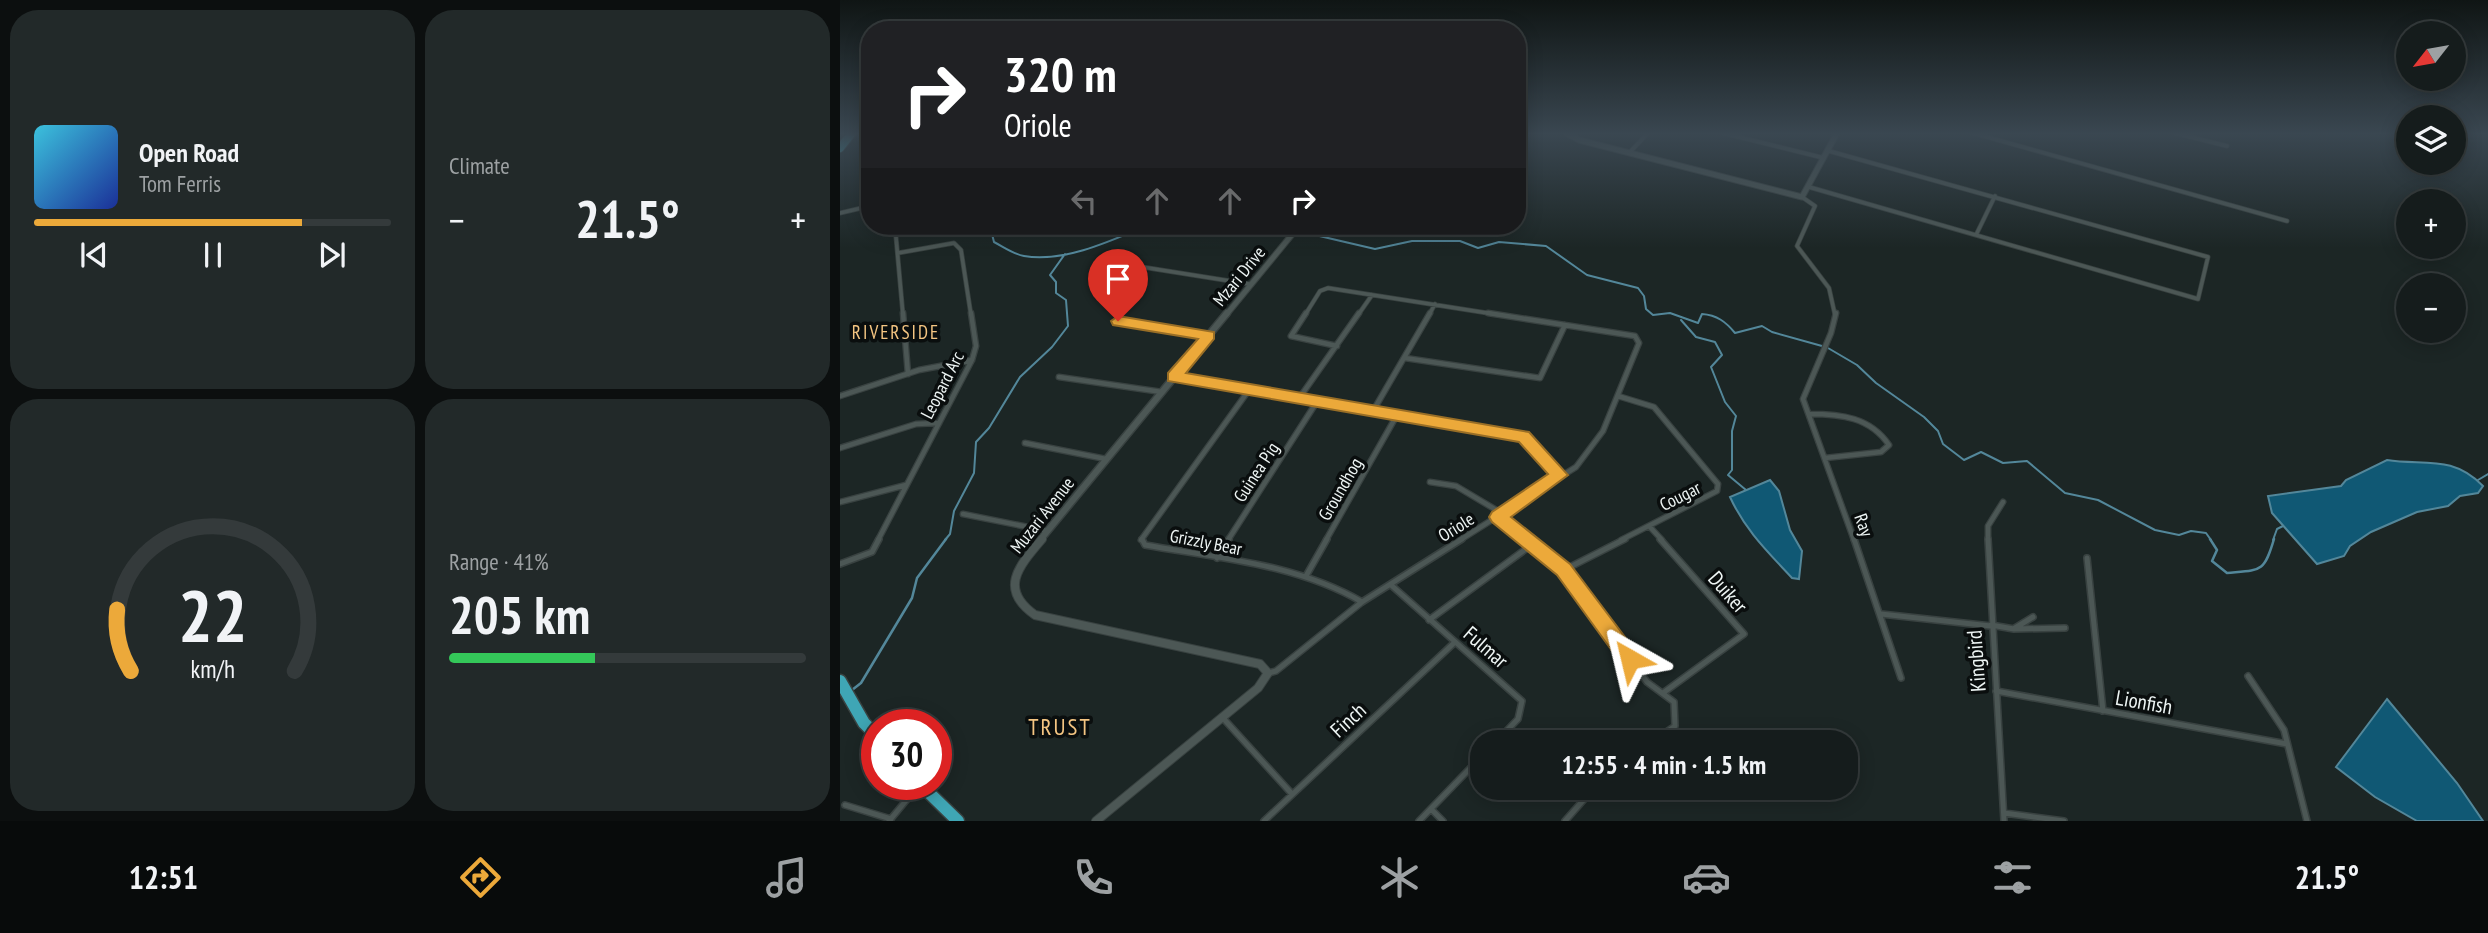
<!DOCTYPE html>
<meta charset="utf-8">
<style>
body{margin:0;font-family:"PT Sans Narrow",sans-serif;background:#222929;color:#f1f3f6;height:100vh;display:flex;flex-direction:column;font-size:26px;white-space:nowrap}
*{box-sizing:border-box;margin:0}
p{font-size:23px;color:#9da1a3}
.icon{flex:none;width:38px;height:38px;fill:none;stroke:currentColor;stroke-width:2;stroke-linecap:round;stroke-linejoin:round}
.map{position:relative;flex:1;overflow:hidden}
.drawer{display:flex;flex-direction:column;gap:10px;padding:10px;background:#0c0f0f;width:840px}
.drawer>*{flex:none}
.top-card{position:absolute;left:21px;top:21px;width:665px;height:214px;border-radius:28px;box-shadow:0 4px 18px #0003,0 0 0 2px #343a3b;background:#202124;color:#fff;overflow:hidden}
.needle{width:46px;rotate:239deg}
.buttons{position:absolute;left:1556px;top:21px;display:grid;gap:14px}
.buttons a{display:grid;place-items:center;width:70px;height:70px;border-radius:50%;background:#151c1c;box-shadow:0 4px 18px #0003,0 0 0 2px #343a3b;font-size:35px}
.speed{position:absolute;left:21px;top:709px;display:flex;gap:14px;font-size:35px;font-weight:700;text-align:center}
.speed>*{display:grid;place-content:center;width:91px;height:91px;border-radius:50%;background:#151c1c;box-shadow:0 4px 18px #0003,0 0 0 2px #343a3b;line-height:1}
.speed .limit{border:10px solid #d22;background:#fff;color:#111}
.pin{position:absolute;display:grid;place-items:center;width:60px;height:60px;color:#fff;margin:-72px -30px;border-radius:50% 50% 50% 0;rotate:-45deg;box-shadow:0 0 7px #0007}
.pin .icon{rotate:45deg}
.me{position:absolute;width:77px;margin:-38px;rotate:323deg;stroke-linejoin:round;filter:drop-shadow(0 0 5px #0008)}
.turn{display:flex;align-items:center;gap:24px;height:147px;padding:0 28px;font-size:32px}
.turn .icon{width:91px;height:91px;stroke-width:2.5}
.turn b{display:block;font-size:49px;line-height:60px}
.lanes{display:flex;align-items:center;height:66px;padding:0 28px;background:#0003;justify-content:center;gap:35px;direction:ltr}
.lanes .off{opacity:.35}
.big{font-size:52px;font-weight:600;line-height:1.1}
.drawer .widget{flex:1;display:flex;flex-direction:column;justify-content:center;gap:10px;min-width:0;padding:0 24px;border-radius:28px;background:#222929}
.drawer .dial{align-items:center;gap:0}
.dial svg{height:182px;overflow:visible;fill:none;stroke:#343a3b;stroke-width:7;stroke-linecap:round;text-anchor:middle}
.dial text{fill:#f1f3f6;stroke:none}
.song{display:flex;align-items:center;gap:21px}
.cover{width:84px;height:84px;border-radius:10px;background:linear-gradient(135deg,hsl(190 70% 55%),hsl(230 70% 35%))}
.played{height:7px;border-radius:4px;background:linear-gradient(90deg,#eca93a 75%,#343a3b 75%)}
.keys{display:flex;justify-content:space-around;direction:ltr}
.heat{display:flex;justify-content:space-between;align-items:center;font-size:38px;direction:ltr}
.charge{height:10px;border-radius:5px;background:linear-gradient(90deg,#34c759 41%,#343a3b 0)}
.drawer .tiles{flex:1;display:grid;gap:10px;grid-template-columns:repeat(2,1fr)}
.trip{position:absolute;left:630px;top:730px;width:388px;height:70px;border-radius:28px;background:#151c1c;box-shadow:0 4px 18px #0003,0 0 0 2px #343a3b;font-weight:600;line-height:70px;text-align:center}
.tab-bar{display:flex;height:112px;justify-content:space-around;align-items:center;background:#080b0b;color:#9da1a3}
.tab-bar .icon{width:49px;height:49px}
.tab-bar .on{color:#eca93a}
.tab-bar b{font-size:32px;color:#f1f3f6}
main{display:flex;flex:1;min-height:0}
.map>svg:first-child{display:block}
.water{fill:#105874;stroke:#53879a;stroke-width:2}
.lines{fill:none;stroke-linecap:round;stroke-linejoin:round}
.stream-far1{stroke:#53879a;stroke-width:2}
.stream{stroke:#53879a;stroke-width:2.5}
.street-far2-casing{stroke:#394241;stroke-width:5}
.street-far1-casing{stroke:#394241;stroke-width:7}
.street-casing{stroke:#394241;stroke-width:8}
.secondary-far2-casing{stroke:#394241;stroke-width:7}
.secondary-far1-casing{stroke:#394241;stroke-width:9}
.secondary-casing{stroke:#394241;stroke-width:10}
.highway-far1-casing{stroke:#394241;stroke-width:10}
.highway-casing{stroke:#394241;stroke-width:15}
.street-far2{stroke:#4c5755;stroke-width:3.5}
.street-far1{stroke:#4c5755;stroke-width:4.5}
.street{stroke:#4c5755;stroke-width:5}
.secondary-far2{stroke:#4c5755;stroke-width:5}
.secondary-far1{stroke:#4c5755;stroke-width:6}
.secondary{stroke:#4c5755;stroke-width:8}
.highway-far1{stroke:#3fa6b5;stroke-width:8}
.highway{stroke:#3fa6b5;stroke-width:12}
.route{fill:#eca93a;stroke:#996e26;stroke-width:2}
.labels{text-anchor:middle;dominant-baseline:central;stroke-width:7;stroke-linejoin:round;paint-order:stroke}
.street-label{font-size:18px;fill:#eef5f4;stroke:#0a0e0e}
.neighbourhood-label{font-size:19px;letter-spacing:2px;fill:#f4c582;stroke:#0a0e0e}
.near-street-label{font-size:21px;fill:#eef5f4;stroke:#0a0e0e}
.near-neighbourhood-label{font-size:23px;letter-spacing:2px;fill:#f4c582;stroke:#0a0e0e}
</style>
<main>
<section class="drawer">
<div class="tiles">
<div class="widget">
<div class="song"><i class="cover"></i><div><b>Open Road</b><p>Tom Ferris</p></div></div>
<div class="played"></div>
<div class="keys"><svg class="icon" aria-label="previous" viewBox="0 0 24 24"><path d="M18 5L8 12l10 7zM5 5v14"/></svg><svg class="icon" aria-label="pause" viewBox="0 0 24 24"><path d="M8 5v14M16 5v14"/></svg><svg class="icon" aria-label="next" viewBox="0 0 24 24"><path d="M6 5l10 7-10 7zM19 5v14"/></svg></div>
</div>
<div class="widget"><p>Climate</p>
<div class="heat"><a>−</a><b class="big">21.5°</b><a>+</a></div>
</div>
<div class="widget dial"><svg viewBox="0 0 100 80">
<path d="M14 69A42 42 0 1 1 86 69"/>
<path d="M14 69A42 42 0 0 1 8 42" stroke="#eca93a"/>
<text x="50" y="56" font-size="32" font-weight="700">22</text>
<text x="50" y="72" font-size="11">km/h</text>
</svg></div>
<div class="widget"><p>Range · 41%</p><b class="big">205 km</b><div class="charge"></div></div>
</div>
</section>
<div class="map">
<svg width="1648" height="821" viewBox="0 0 1648 821">
<rect width="100%" height="100%" fill="#1c2625"/>
<path class="water" d="M1547 460C1583 466 1612 454 1643 486L1638 493 1620 496 1608 506 1577 512 1531 532 1510 546 1504 556 1477 564 1432 513 1428 496 1501 486 1506 480Z
M930 480 939 491 950 530 962 551 959 579 952 578C928 552 905 530 890 497Z
M1547 699 1617 783 1643 821H1577L1535 797 1496 767Z"/>
<g class="lines">
<path class="stream-far1" d="M150 226 154 242C164 247 173 254 184 256 223 263 271 241 306 226
M332 226 350 232 360 226
M412 226 416 235 453 230
M458 231 535 249 572 241H620L638 248 659 242 706 246 747 275 798 288 804 296 806 309 813 315 830 313 858 323 862 314C877 315 886 322 895 333L922 326 932 332 982 346
M841 320 856 337 875 342 882 355 871 367 885 402 896 416 892 431V470L888 475 906 490
M988 348 1017 365 1036 383 1084 417 1098 431 1103 444 1124 460 1141 452 1163 463 1187 461 1225 493 1258 500 1315 530 1339 535 1351 531 1366 533 1371 540
M1638 480 1648 474
M105 540 110 534 114 511 134 473 136 442 149 428 180 377 212 347 228 326 226 300 216 293V282L210 275 225 254
M1433 540 1437 529 1443 526"/>
<path class="stream" d="M1370 539 1377 550 1372 561 1387 573C1421 570 1424 573 1434 539
M12 690 21 683 72 598 77 578 106 539"/>
<defs>
<path id="street-far2" d="M883 133 984 158
M1133 133 1447 221
M1335 133 1387 146
M789 153 808 133
M969 187 1358 299 1368 257 989 151
M962 197 975 206 957 246 989 288 995 315
M0 213 30 206
M55 226 63 315
M1136 235 1155 196
M58 253 114 243 121 250 131 315
M277 263 409 284
M465 315 480 291 488 288 660 315
M518 315 532 295
M589 315 595 304"/>
<path id="street-far1" d="M63 313 68 374
M466 313 451 336 497 346
M996 313 991 333 963 399 1014 540
M278 321 369 335
M565 358 700 378 725 325
M219 377 322 392
M334 377 684 437 720 475
M0 396 79 370 132 360
M778 396 814 407 878 484 877 491 781 540
M460 397 519 313
M533 411 590 313
M969 414C1001 414 1030 417 1049 445L1041 452 985 458
M185 443 266 459
M0 448 76 424 99 423
M590 482 616 486 663 514
M0 502 66 485
M123 514 208 531
M658 517 687 540
M810 527 822 540
M38 540 132 360 136 346 131 313
M301 540 409 390
M388 540 478 400
M486 540 557 415
M620 540 736 467 763 431 799 343 795 336 648 313
M1148 540V526L1163 502"/>
<path id="street" d="M302 539 305 545C378 558 457 564 522 602
M685 539 724 570 807 682 834 702 835 726 812 742
M820 539 904 634 823 693
M1014 539 1061 678
M1148 539 1164 821
M377 558 389 539
M1247 558 1263 711
M0 564 32 552 39 539
M724 570 785 539
M466 576 487 539
M551 585 682 701 678 719 656 742
M1041 614 1151 626
M589 620 690 546
M1151 625 1174 629 1225 628
M1175 628 1193 617
M429 673 436 671 522 602 622 539
M1408 676 1444 730 1467 821
M1156 691 1447 744
M382 717 452 794
M5 805 51 819
M591 809 603 821
M1164 813 1224 821
M49 821 79 785
M424 821 614 643
M579 821 642 756
M725 821 754 788"/>
<path id="secondary-far2" d="M726 133 739 140 962 197 997 133
M386 315 459 226"/>
<path id="secondary-far1" d="M200 540 387 313"/>
<path id="secondary" d="M202 539C179 566 158 589 195 615L420 664 428 673 418 688 256 821"/>
<path id="highway-far1" d="M0 148 12 133"/>
<path id="highway" d="M0 681 24 723 37 736
M80 784 118 821"/>
</defs>
<use href="#street-far2" class="street-far2-casing"/>
<use href="#street-far1" class="street-far1-casing"/>
<use href="#street" class="street-casing"/>
<use href="#secondary-far2" class="secondary-far2-casing"/>
<use href="#secondary-far1" class="secondary-far1-casing"/>
<use href="#secondary" class="secondary-casing"/>
<use href="#highway-far1" class="highway-far1-casing"/>
<use href="#highway" class="highway-casing"/>
<use href="#street-far2" class="street-far2"/>
<use href="#street-far1" class="street-far1"/>
<use href="#street" class="street"/>
<use href="#secondary-far2" class="secondary-far2"/>
<use href="#secondary-far1" class="secondary-far1"/>
<use href="#secondary" class="secondary"/>
<use href="#highway-far1" class="highway-far1"/>
<use href="#highway" class="highway"/>
</g>
<linearGradient id="sky" x2="0" y2="1"><stop stop-color="#0f1514"/><stop offset="0.54" stop-color="#3a4751"/><stop offset="1" stop-color="#3a4751" stop-opacity="0"/></linearGradient>
<rect width="1648" height="248" fill="url(#sky)"/>
<path class="route" d="M278 316 374 332V339L346 373 689 432 728 475 671 517 730 564 797 653 800 659 797 666 790 668 783 666 717 575 652 522 649 517 652 512 708 474 679 442 328 381V373L358 339 273 325 271 321Z"/>
<g class="labels">
<g class="street-label">
<text transform="translate(399 276) rotate(-51)">Mzari Drive</text>
<text transform="translate(102 385) rotate(-63)">Leopard Arc</text>
<text transform="translate(416 472) rotate(-57)">Guinea Pig</text>
<text transform="translate(500 489) rotate(-60)">Groundhog</text>
<text transform="translate(840 496) rotate(-27)">Cougar</text>
<text transform="translate(202 515) rotate(-52)">Muzari Avenue</text>
<text transform="translate(1024 525) rotate(70)">Ray</text>
<text transform="translate(616 527) rotate(-32)">Oriole</text>
<text transform="translate(366 542) rotate(11)">Grizzly Bear</text>
</g>
<g class="neighbourhood-label">
<text x="56" y="332">RIVERSIDE</text>
</g>
<g class="near-street-label">
<text transform="translate(888 592) rotate(49)">Duiker</text>
<text transform="translate(646 647) rotate(41)">Fulmar</text>
<text transform="translate(1136 661) rotate(-94)">Kingbird</text>
<text transform="translate(1304 702) rotate(10)">Lionfish</text>
<text transform="translate(508 720) rotate(-43)">Finch</text>
</g>
<g class="near-neighbourhood-label">
<text x="220" y="726">TRUST</text>
</g>
</g>
</svg>
<div class="buttons">
<a><svg class="needle" viewBox="-14 -14 28 28"><path d="M0-13l5 13h-10z" fill="#e53935"/><path d="M0 13l5-13h-10z" fill="#9da1a3"/></svg></a>
<a><svg class="icon" aria-label="layers" viewBox="0 0 24 24"><path d="M12 4l9 5-9 5-9-5zM3 14l9 5 9-5"/></svg></a>
<a>+</a>
<a>−</a>
</div>
<div class="speed"><div class="limit">30</div></div>
<div class="pin" style="left:278px;top:321px;background:#d93025"><svg class="icon" aria-label="arrive" viewBox="0 0 24 24"><path d="M6 21V4h12l-3 4 3 4H6"/></svg></div>
<svg class="me" style="left:790px;top:659px" viewBox="-20 -20 40 40"><path d="M0-17L14 15 0 8-14 15z" fill="#eca93a" stroke="#fff" stroke-width="4"/></svg>
<div class="trip">12:55 · 4 min · 1.5 km</div>
<div class="top-card">
<div class="turn"><svg class="icon" aria-label="right" viewBox="0 0 24 24"><path d="M7 20v-9h11M14 6l5 5-5 5"/></svg><div><b>320 m</b>Oriole</div></div>
<div class="lanes"><svg class="icon off" aria-label="left" viewBox="0 0 24 24"><path d="M17 20v-9H6M10 6l-5 5 5 5"/></svg><svg class="icon off" aria-label="ahead" viewBox="0 0 24 24"><path d="M12 20V5M6 11l6-6 6 6"/></svg><svg class="icon off" aria-label="ahead" viewBox="0 0 24 24"><path d="M12 20V5M6 11l6-6 6 6"/></svg><svg class="icon" aria-label="right" viewBox="0 0 24 24"><path d="M7 20v-9h11M14 6l5 5-5 5"/></svg></div>
</div>
</div>
</main>
<nav class="tab-bar">
<b>12:51</b>
<svg class="icon on" aria-label="directions" viewBox="0 0 24 24"><path d="M12 3l9 9-9 9-9-9zM9 14v-3h6M13 9l2 2-2 2"/></svg>
<svg class="icon" aria-label="music" viewBox="0 0 24 24"><path d="M9 18V5l10-2v13"/><circle cx="6" cy="18" r="3"/><circle cx="16" cy="16" r="3"/></svg>
<svg class="icon" aria-label="phone" viewBox="0 0 24 24"><path d="M5 4h4l2 5-3 2q2 4 5 5l2-3 5 2v4C11 20 4 13 5 4z"/></svg>
<svg class="icon" aria-label="climate" viewBox="0 0 24 24"><path d="M12 3v18M4 7l16 10M4 17L20 7"/></svg>
<svg class="icon" aria-label="car" viewBox="0 0 24 24"><path d="M5 17H2v-5l4-1 3-4h7l3 4 3 1v5h-3M9 17h6M6 11h13"/><circle cx="7" cy="17" r="2"/><circle cx="17" cy="17" r="2"/></svg>
<svg class="icon" aria-label="filters" viewBox="0 0 24 24"><path d="M4 7h16M4 17h16"/><circle cx="9" cy="7" r="2"/><circle cx="15" cy="17" r="2"/></svg>
<b>21.5°</b>
</nav>
